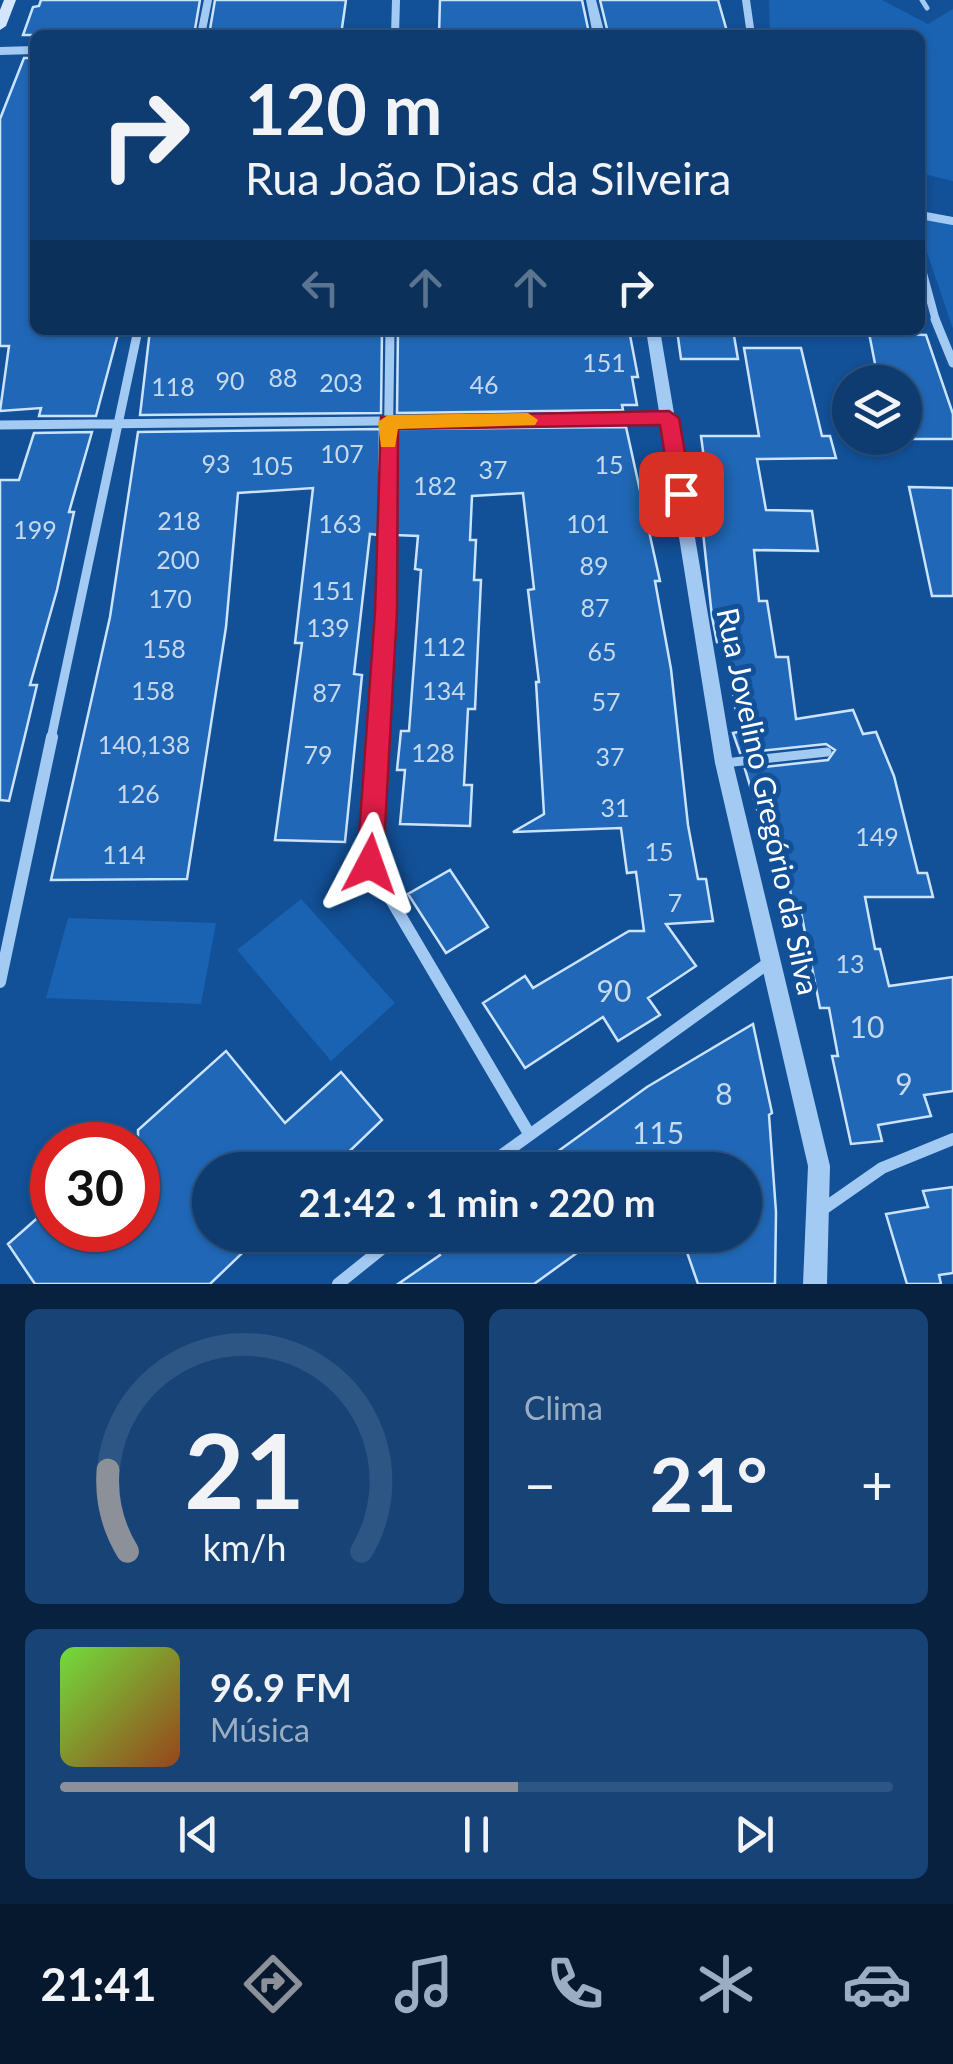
<!DOCTYPE html>
<html lang="pt">
<meta charset="utf-8">
<style>
body{margin:0;font-family:Lato,sans-serif;background:#174376;color:#f1f3f6;height:100vh;display:flex;flex-direction:column;font-size:38px;white-space:nowrap}
*{box-sizing:border-box;margin:0}
p{font-size:32px;color:#9badc3}
.icon{flex:none;width:55px;height:55px;fill:none;stroke:currentColor;stroke-width:2;stroke-linecap:round;stroke-linejoin:round}
.map{position:relative;height:1284px;overflow:hidden}
.drawer{display:flex;flex-direction:column;gap:25px;padding:25px;background:#08213e;flex:1}
.drawer>*{flex:none}
.hud{position:absolute;left:30px;top:30px;width:895px;height:305px;border-radius:15px;box-shadow:0 2px 8px #0004,0 0 0 2px #2e5684;background:#0e3c71;color:#f1f3f6;overflow:hidden}
.fabs{position:absolute;left:832px;top:365px;display:grid;gap:20px}
.fabs a{display:grid;place-items:center;width:90px;height:90px;border-radius:50%;background:#0e3c71;box-shadow:0 2px 8px #0004,0 0 0 2px #2e5684;font-size:50px}
.speed{position:absolute;left:30px;top:1122px;display:flex;gap:20px;font-size:50px;font-weight:700;text-align:center}
.speed>*{display:grid;place-content:center;width:130px;height:130px;border-radius:50%;background:#0e3c71;box-shadow:0 2px 8px #0004,0 0 0 2px #2e5684;line-height:1}
.speed .limit{border:15px solid #d22;background:#fff;color:#111}
.pin{position:absolute;display:grid;place-items:center;width:85px;height:85px;color:#fff;margin:-42px;border-radius:20px;box-shadow:0 5px 15px #0006}
.me{position:absolute;width:110px;margin:-55px;rotate:4deg;stroke-linejoin:round;filter:drop-shadow(0 0 8px #0008)}
.turn{display:flex;align-items:center;gap:35px;height:210px;padding:0 50px;font-size:45px}
.turn .icon{width:130px;height:130px;stroke-width:2.5}
.turn b{display:block;font-size:70px;line-height:85px}
.lanes{display:flex;align-items:center;height:95px;padding:0 50px;background:#0003;justify-content:center;gap:50px;direction:ltr}
.lanes .off{opacity:.35}
.big{font-size:75px;font-weight:700;line-height:1.1}
.drawer .card{flex:1;display:flex;flex-direction:column;justify-content:center;gap:15px;min-width:0;padding:0 35px;border-radius:15px;background:#174376}
.drawer .dial{align-items:center;gap:0}
.dial svg{height:260px;overflow:visible;fill:none;stroke:#2e5684;stroke-width:7;stroke-linecap:round;text-anchor:middle}
.dial text{fill:#f1f3f6;stroke:none}
.song{display:flex;align-items:center;gap:30px}
.cover{width:120px;height:120px;border-radius:15px;background:linear-gradient(135deg,hsl(100 70% 55%),hsl(20 70% 35%))}
.played{height:10px;border-radius:5px;background:linear-gradient(90deg,#8c9099 55%,#2e5684 55%)}
.keys{display:flex;justify-content:space-around;direction:ltr}
.heat{display:flex;justify-content:space-between;align-items:center;font-size:55px;direction:ltr}
.drawer .tiles{flex:1;display:grid;gap:25px;grid-template-columns:1fr 1fr}
.card:last-child{grid-column:span 2}
.trip{position:absolute;left:192px;top:1152px;width:570px;height:100px;border-radius:50px;background:#0e3c71;box-shadow:0 2px 8px #0004,0 0 0 2px #2e5684;font-weight:700;line-height:100px;text-align:center}
.tab-bar{display:flex;height:160px;justify-content:space-around;align-items:center;background:#06182d;color:#9badc3}
.tab-bar .icon{width:70px;height:70px}
.tab-bar .current{color:#8c9099}
.tab-bar b{font-size:45px;color:#f1f3f6}
.map>svg:first-child{display:block}
.green{fill:#1a63b2}
.building{fill:#2068b7;stroke:#cbe3fd;stroke-width:2.5}
.lines{fill:none;stroke-linecap:round;stroke-linejoin:round}
.service-far1{stroke:#a3caf3;stroke-width:5}
.service{stroke:#a3caf3;stroke-width:9}
.minor-far2{stroke:#a3caf3;stroke-width:8}
.minor-far1{stroke:#a3caf3;stroke-width:9}
.minor{stroke:#a3caf3;stroke-width:12}
.tertiary{fill:#a3caf3;fill-rule:evenodd}
.secondary{fill:#d3e6fd;fill-rule:evenodd}
.route{fill:#e11d48;stroke:#92132f;stroke-width:2.5}
.slow{fill:#f59e0b}
.labels{text-anchor:middle;dominant-baseline:central;stroke-width:10;stroke-linejoin:round;paint-order:stroke}
.number-label{font-size:25px;fill:#c7d9ed}
.street-label{font-size:30px;fill:#fff;stroke:#125097}
.near-number-label{font-size:30px;fill:#c7d9ed}
</style>
<div class="map">
<svg width="953" height="1284" viewBox="0 0 953 1284">
<rect width="100%" height="100%" fill="#125097"/>
<path class="green" d="M769 0H882L928 24 953 9V181L920 173V35H770Z
M920 215 953 220V329L920 232Z
M301 899 395 1003 331 1061 237 950Z
M68 918 216 923 201 1004 46 998Z"/>
<path class="building" d="M41 0H200L194 35H35V43H30L33 35H23L33 7 39 6Z
M215 0H346L341 35H209Z
M440 0H582L589 33 439 35Z
M600 0H718L728 35 608 33Z
M24 58H35V330H119L96 416H39L41 408 0 411 9 346H0V119Z
M150 330H382L381 413 140 415Z
M398 330H629L638 377H632L637 405H622L623 410 397 413Z
M677 330H733L738 359H681Z
M869 333 926 335 953 414V439H905V379H878Z
M744 348H801L822 436H830L836 458 757 459 766 510 812 511 818 551 754 550 759 601H767L776 657H788L796 719 853 710 863 734 876 732 894 776 918 873H927L933 897H865L875 949H880L889 986 953 977V1091L924 1095 931 1116 878 1125 882 1141 851 1144 832 1056H838L829 1008H820L800 907H793L786 865 774 867 745 769 828 760 835 750 826 744 740 753 733 733 743 731 734 704 729 643 717 642 712 617 696 466H705L701 436H759Z
M626 427 660 581H655L671 669 688 825 698 879H706L713 921 666 924 696 966 648 998 660 1015 618 1041 603 1017 525 1068 483 1003 525 976 533 988 629 931H644L636 872 627 873 621 828 513 832 544 814 536 682H539L528 590 534 589 523 493 472 496 470 540H476L474 580H481L475 709H468L464 785H472L470 826 400 824 405 770H397L401 731H409L421 570 415 569 418 536 395 535 397 429Z
M380 429 379 535 370 534 354 674 362 675 345 842 275 840 302 643H295L313 488 238 493 226 627 187 879 51 880 110 617 138 432Z
M92 432 69 512H74L57 590 30 685H37L26 731 9 801 0 800V480H19L34 433Z
M909 487 953 488V596H932Z
M450 870 488 927 446 953 408 894Z
M753 1024 772 1113 769 1115 776 1212 775 1284H698L681 1235H745V1170H532L647 1087Z
M226 1051 285 1123 341 1072 382 1120 330 1170H210V1235H261L210 1284H35L8 1244 52 1205V1230H138V1130Z
M953 1187V1273L939 1275 941 1284H907L886 1214 928 1207 923 1191Z
M452 1235H571L581 1250 534 1284H398L440 1255 435 1246Z"/>
<g class="lines">
<path class="service-far1" d="M922 0 927 8"/>
<path class="service" d="M724 763 827 752"/>
<path class="minor-far2" d="M746 0 751 35
M201 35 208 0
M395 35 396 0
M0 51 35 50
M920 215 953 221
M920 262 936 321"/>
<path class="minor-far1" d="M935 319 953 363
M0 425 669 418
M51 739 138 330
M378 739 386 611 390 330"/>
<path class="minor" d="M378 737 370 864 528 1132
M0 982 52 737
M481 1170 771 961
M819 1212 882 1168 953 1139
M338 1284 399 1235"/>
<path class="tertiary" d="M586 0H596L605 35H593Z
M646 330H660L733 763 830 1166 827 1284H803L808 1166 715 763Z"/>
<path class="secondary" d="M4 0H16L6 26 0 30V10Z"/>
</g>
<path class="route" d="M669 411 679 418 692 494 681 502 671 494 660 425 398 429 397 611 383 864 379 873 370 876 361 873 357 864 375 611 381 417Z"/>
<path class="slow" d="M528 413 538 420 535 425 398 429 395 447H381L378 422 388 415Z"/>
<g class="labels">
<g class="number-label">
<text x="604" y="362">151</text>
<text x="283" y="377">88</text>
<text x="230" y="380">90</text>
<text x="341" y="382">203</text>
<text x="484" y="384">46</text>
<text x="173" y="386">118</text>
<text x="342" y="453">107</text>
<text x="216" y="463">93</text>
<text x="609" y="464">15</text>
<text x="272" y="465">105</text>
<text x="493" y="469">37</text>
<text x="435" y="485">182</text>
<text x="179" y="520">218</text>
<text x="340" y="523">163</text>
<text x="588" y="523">101</text>
<text x="35" y="529">199</text>
<text x="178" y="559">200</text>
<text x="594" y="565">89</text>
<text x="333" y="590">151</text>
<text x="170" y="598">170</text>
<text x="595" y="607">87</text>
<text x="328" y="627">139</text>
<text x="444" y="646">112</text>
<text x="164" y="648">158</text>
<text x="602" y="651">65</text>
<text x="153" y="690">158</text>
<text x="444" y="690">134</text>
<text x="327" y="692">87</text>
<text x="606" y="701">57</text>
<text x="144" y="744">140,138</text>
<text x="433" y="752">128</text>
<text x="318" y="754">79</text>
<text x="610" y="756">37</text>
<text x="138" y="793">126</text>
<text x="615" y="807">31</text>
<text x="877" y="836">149</text>
<text x="659" y="851">15</text>
<text x="124" y="854">114</text>
<text x="675" y="902">7</text>
<text x="850" y="963">13</text>
</g>
<g class="street-label">
<text transform="translate(769 801) rotate(78)">Rua Jovelino Gregório da Silva</text>
</g>
<g class="near-number-label">
<text x="614" y="990">90</text>
<text x="867" y="1026">10</text>
<text x="904" y="1083">9</text>
<text x="724" y="1093">8</text>
<text x="658" y="1132">115</text>
</g>
</g>
</svg>
<div class="fabs">
<a><svg class="icon" aria-label="layers" viewBox="0 0 24 24"><path d="M12 4l9 5-9 5-9-5zM3 14l9 5 9-5"/></svg></a>
</div>
<div class="speed"><div class="limit">30</div></div>
<div class="pin" style="left:681px;top:494px;background:#d93025"><svg class="icon" aria-label="arrive" viewBox="0 0 24 24"><path d="M6 21V4h12l-3 4 3 4H6"/></svg></div>
<svg class="me" style="left:370px;top:864px" viewBox="-20 -20 40 40"><path d="M0-17L14 15 0 8-14 15z" fill="#e11d48" stroke="#fff" stroke-width="4"/></svg>
<div class="trip">21:42 · 1 min · 220 m</div>
<div class="hud">
<div class="turn"><svg class="icon" aria-label="right" viewBox="0 0 24 24"><path d="M7 20v-9h11M14 6l5 5-5 5"/></svg><div><b>120 m</b>Rua João Dias da Silveira</div></div>
<div class="lanes"><svg class="icon off" aria-label="left" viewBox="0 0 24 24"><path d="M17 20v-9H6M10 6l-5 5 5 5"/></svg><svg class="icon off" aria-label="ahead" viewBox="0 0 24 24"><path d="M12 20V5M6 11l6-6 6 6"/></svg><svg class="icon off" aria-label="ahead" viewBox="0 0 24 24"><path d="M12 20V5M6 11l6-6 6 6"/></svg><svg class="icon" aria-label="right" viewBox="0 0 24 24"><path d="M7 20v-9h11M14 6l5 5-5 5"/></svg></div>
</div>
</div>
<section class="drawer">
<div class="tiles">
<div class="card dial"><svg viewBox="0 0 100 80">
<path d="M14 69A42 42 0 1 1 86 69"/>
<path d="M14 69A42 42 0 0 1 8 44" stroke="#8c9099"/>
<text x="50" y="56" font-size="32" font-weight="700">21</text>
<text x="50" y="72" font-size="11">km/h</text>
</svg></div>
<div class="card"><p>Clima</p>
<div class="heat"><a>−</a><b class="big">21°</b><a>+</a></div>
</div>
<div class="card">
<div class="song"><i class="cover"></i><div><b>96.9 FM</b><p>Música</p></div></div>
<div class="played"></div>
<div class="keys"><svg class="icon" aria-label="previous" viewBox="0 0 24 24"><path d="M18 5L8 12l10 7zM5 5v14"/></svg><svg class="icon" aria-label="pause" viewBox="0 0 24 24"><path d="M8 5v14M16 5v14"/></svg><svg class="icon" aria-label="next" viewBox="0 0 24 24"><path d="M6 5l10 7-10 7zM19 5v14"/></svg></div>
</div>
</div>
</section>
<nav class="tab-bar">
<b>21:41</b>
<svg class="icon current" aria-label="directions" viewBox="0 0 24 24"><path d="M12 3l9 9-9 9-9-9zM9 14v-3h6M13 9l2 2-2 2"/></svg>
<svg class="icon" aria-label="music" viewBox="0 0 24 24"><path d="M9 18V5l10-2v13"/><circle cx="6" cy="18" r="3"/><circle cx="16" cy="16" r="3"/></svg>
<svg class="icon" aria-label="phone" viewBox="0 0 24 24"><path d="M5 4h4l2 5-3 2q2 4 5 5l2-3 5 2v4C11 20 4 13 5 4z"/></svg>
<svg class="icon" aria-label="climate" viewBox="0 0 24 24"><path d="M12 3v18M4 7l16 10M4 17L20 7"/></svg>
<svg class="icon" aria-label="car" viewBox="0 0 24 24"><path d="M5 17H2v-5l4-1 3-4h7l3 4 3 1v5h-3M9 17h6M6 11h13"/><circle cx="7" cy="17" r="2"/><circle cx="17" cy="17" r="2"/></svg>
</nav>
